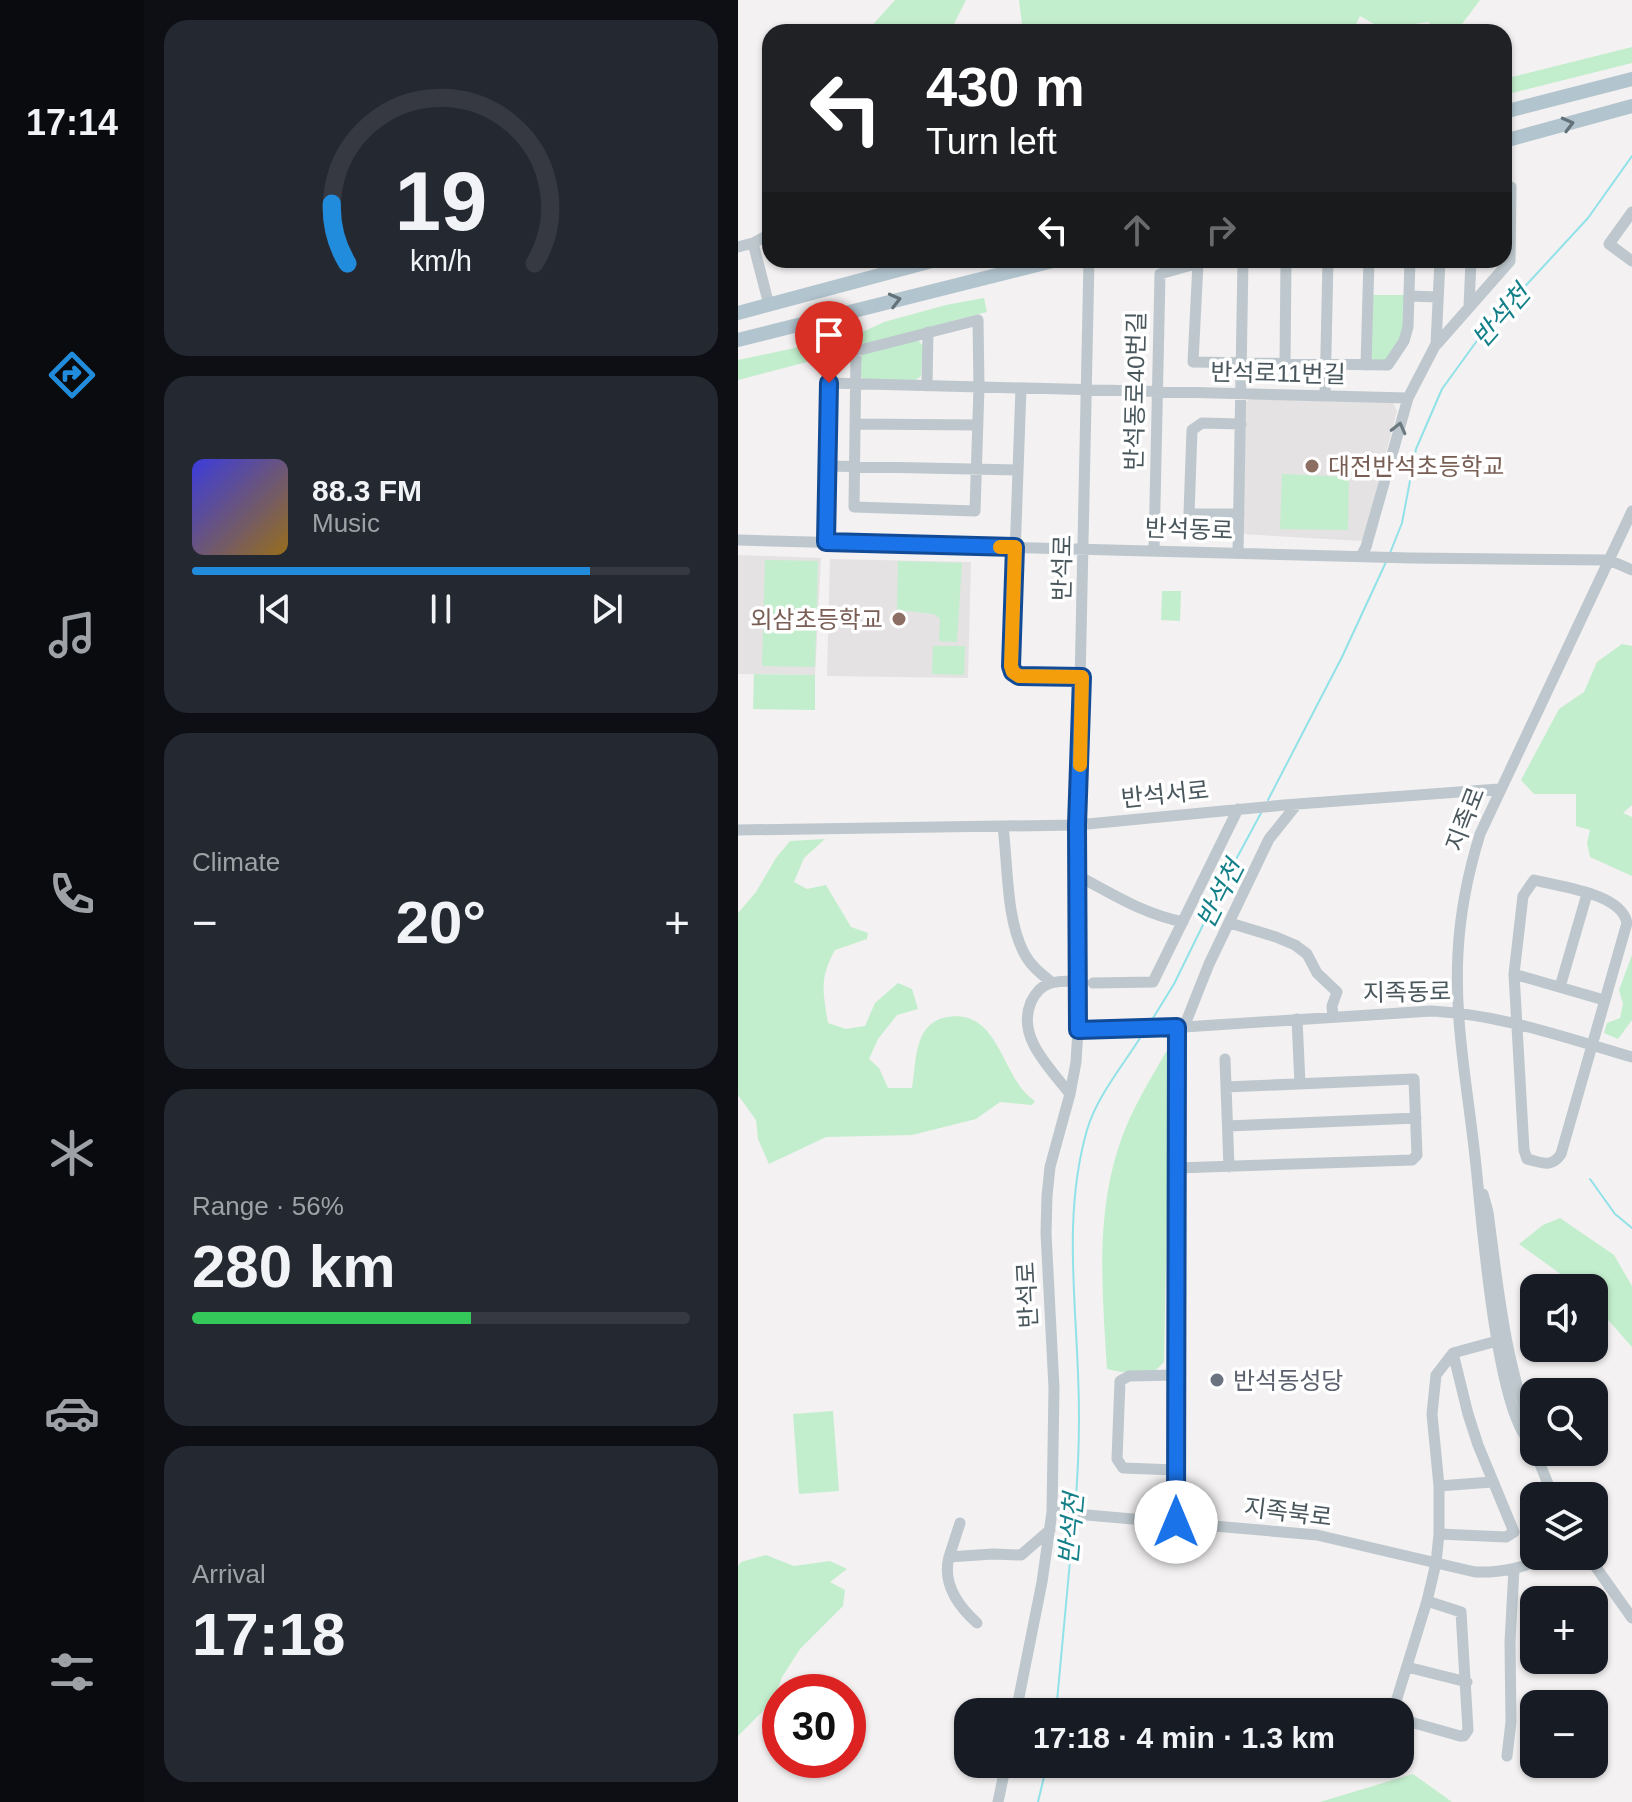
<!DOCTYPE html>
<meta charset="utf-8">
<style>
body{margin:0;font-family:Helvetica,"Noto Sans KR",sans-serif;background:#242831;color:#f1f3f6;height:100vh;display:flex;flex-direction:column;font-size:30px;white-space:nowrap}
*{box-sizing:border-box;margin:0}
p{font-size:26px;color:#9ea1a6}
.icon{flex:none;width:44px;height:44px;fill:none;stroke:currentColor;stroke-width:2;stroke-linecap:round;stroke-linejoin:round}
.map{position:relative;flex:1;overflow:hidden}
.side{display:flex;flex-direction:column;gap:20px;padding:20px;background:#0d0f14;width:594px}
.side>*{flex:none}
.guide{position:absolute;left:24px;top:24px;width:750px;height:244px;border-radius:24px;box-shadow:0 2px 6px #0004;background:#202124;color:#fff;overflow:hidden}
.controls{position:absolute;left:782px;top:1274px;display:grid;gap:16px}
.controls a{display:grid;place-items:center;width:88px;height:88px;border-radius:16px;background:#171b24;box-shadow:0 2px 6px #0004;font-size:40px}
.speed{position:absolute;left:24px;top:1674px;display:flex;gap:16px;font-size:40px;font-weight:700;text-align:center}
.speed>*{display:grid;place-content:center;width:104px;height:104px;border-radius:50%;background:#171b24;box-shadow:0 2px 6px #0004;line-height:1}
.speed .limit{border:12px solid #d22;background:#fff;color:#111}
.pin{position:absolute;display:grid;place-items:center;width:68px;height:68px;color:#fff;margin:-82px -34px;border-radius:50% 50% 50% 0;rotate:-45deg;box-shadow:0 0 8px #0007}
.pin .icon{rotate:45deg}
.me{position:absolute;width:88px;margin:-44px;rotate:0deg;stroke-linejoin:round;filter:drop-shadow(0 0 6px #0008)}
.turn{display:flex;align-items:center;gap:28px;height:168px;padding:0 32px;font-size:36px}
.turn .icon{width:104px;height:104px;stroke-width:2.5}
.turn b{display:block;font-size:56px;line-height:68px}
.lanes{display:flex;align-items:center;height:76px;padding:0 32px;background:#0003;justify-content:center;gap:40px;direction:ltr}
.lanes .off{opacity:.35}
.big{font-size:60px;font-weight:600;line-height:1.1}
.side .card{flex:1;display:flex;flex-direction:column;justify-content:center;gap:12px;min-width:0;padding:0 28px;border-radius:24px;background:#242831}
.side .dial{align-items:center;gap:0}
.dial svg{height:208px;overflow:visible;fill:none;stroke:#363941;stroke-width:7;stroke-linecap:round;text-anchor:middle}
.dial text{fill:#f1f3f6;stroke:none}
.song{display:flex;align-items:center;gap:24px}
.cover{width:96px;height:96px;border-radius:12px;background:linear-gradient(135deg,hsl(240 70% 55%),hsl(40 70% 35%))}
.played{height:8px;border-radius:4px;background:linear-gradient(90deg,#228cdc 80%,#363941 80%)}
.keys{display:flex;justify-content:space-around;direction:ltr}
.heat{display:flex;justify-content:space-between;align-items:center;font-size:44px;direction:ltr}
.charge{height:12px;border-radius:6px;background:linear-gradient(90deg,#34c759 56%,#363941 0)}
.trip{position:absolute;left:216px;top:1698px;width:460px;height:80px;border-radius:24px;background:#171b24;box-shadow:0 2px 6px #0004;font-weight:600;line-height:80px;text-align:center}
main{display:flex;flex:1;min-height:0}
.tabs{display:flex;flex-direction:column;width:144px;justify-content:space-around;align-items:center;background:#090b0e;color:#9ea1a6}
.tabs .icon{width:56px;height:56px}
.tabs .on{color:#228cdc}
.tabs b{font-size:36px;color:#f1f3f6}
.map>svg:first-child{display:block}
.education{fill:#e4e2e2}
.green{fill:#c2eecd}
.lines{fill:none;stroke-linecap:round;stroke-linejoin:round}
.stream{stroke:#91e2e8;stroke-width:2}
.minor{stroke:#bdc7cd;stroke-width:11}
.major{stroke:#b2c4ce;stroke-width:14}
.oneway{stroke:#637279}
.oneway2{stroke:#6c797f}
.route-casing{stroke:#114b97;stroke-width:20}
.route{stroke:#1a73e8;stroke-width:14}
.slow{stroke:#f59e0b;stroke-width:14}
.education-dot{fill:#8d6e63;stroke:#fff;stroke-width:3}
.worship-dot{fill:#6b7280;stroke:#fff;stroke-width:3}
.labels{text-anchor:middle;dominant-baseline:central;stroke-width:7;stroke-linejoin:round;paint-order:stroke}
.street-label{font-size:24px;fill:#49575d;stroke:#fff}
.education-label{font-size:24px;fill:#785e54;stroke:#fff;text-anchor:start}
.worship-label{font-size:24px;fill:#5b616d;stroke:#fff;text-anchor:start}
.water-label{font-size:26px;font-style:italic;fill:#137f88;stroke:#fff}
</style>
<main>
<nav class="tabs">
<b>17:14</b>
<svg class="icon on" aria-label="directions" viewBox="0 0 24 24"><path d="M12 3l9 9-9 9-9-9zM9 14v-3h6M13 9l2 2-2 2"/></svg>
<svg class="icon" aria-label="music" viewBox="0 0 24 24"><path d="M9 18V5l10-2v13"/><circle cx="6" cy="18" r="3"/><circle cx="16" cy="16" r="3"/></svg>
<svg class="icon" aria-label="phone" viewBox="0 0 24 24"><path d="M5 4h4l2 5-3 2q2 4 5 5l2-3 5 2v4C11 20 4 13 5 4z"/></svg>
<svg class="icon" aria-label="climate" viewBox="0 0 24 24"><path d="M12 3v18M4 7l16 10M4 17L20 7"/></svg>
<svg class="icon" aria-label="car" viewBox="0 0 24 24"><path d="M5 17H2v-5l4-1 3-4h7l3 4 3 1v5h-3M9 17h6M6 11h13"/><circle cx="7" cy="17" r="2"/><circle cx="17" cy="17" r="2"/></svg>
<svg class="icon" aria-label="filters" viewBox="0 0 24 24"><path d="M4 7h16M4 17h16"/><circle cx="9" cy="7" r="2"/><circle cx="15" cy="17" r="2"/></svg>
</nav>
<section class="side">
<div class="card dial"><svg viewBox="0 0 100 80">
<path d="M14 69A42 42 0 1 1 86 69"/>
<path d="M14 69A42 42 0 0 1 8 46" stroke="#228cdc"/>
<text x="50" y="56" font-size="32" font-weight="700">19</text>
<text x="50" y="72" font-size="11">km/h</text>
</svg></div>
<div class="card">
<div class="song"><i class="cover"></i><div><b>88.3 FM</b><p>Music</p></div></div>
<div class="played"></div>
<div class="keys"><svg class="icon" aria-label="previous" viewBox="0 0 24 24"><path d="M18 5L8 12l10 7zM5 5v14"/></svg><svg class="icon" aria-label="pause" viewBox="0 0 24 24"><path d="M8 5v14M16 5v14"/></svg><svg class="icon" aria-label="next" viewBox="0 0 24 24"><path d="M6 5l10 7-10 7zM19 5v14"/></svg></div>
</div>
<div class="card"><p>Climate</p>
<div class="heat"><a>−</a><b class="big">20°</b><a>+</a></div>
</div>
<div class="card"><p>Range · 56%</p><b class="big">280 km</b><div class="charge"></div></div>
<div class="card"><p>Arrival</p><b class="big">17:18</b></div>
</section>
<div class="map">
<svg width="894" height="1802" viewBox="0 0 894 1802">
<rect width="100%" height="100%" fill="#f3f1f1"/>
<path class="education" d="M512 399 655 403 659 411 625 541 503 534 507 403Z
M0 555 83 558 77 675 0 674Z
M92 559 233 562 230 678 89 676Z"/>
<path class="green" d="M157 0H228L212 32H134L131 29Z
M281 0H742L718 32H696L691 22 643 28 622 16 614 32H285Z
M894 47V63L766 95V79Z
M634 295H666V330L648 362 633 359Z
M246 298 249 312 97 352V339L129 330 146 322 208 305Z
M180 340 185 346 183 376 178 380H126L122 375V357L127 353Z
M80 343 84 347V358L0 380V360Z
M544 474 611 477 610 530 542 529Z
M27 560 80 561 77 667 24 666Z
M160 561 224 563 219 642 201 641 202 619 196 614 159 610Z
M424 591H443L442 621 423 620Z
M884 644 894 646V805L885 813 894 817V876L852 857 849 843 852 830 838 826V794H796L783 780 821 709 846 692 859 662Z
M195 646H227L226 675 194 674Z
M16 674 77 675V710L15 709Z
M87 839 66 858 56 882 69 889 88 885 113 927 130 933 129 939 97 950C81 979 85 991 90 1023L108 1029 127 1026 137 1003 160 983 174 989 180 1009 159 1015 140 1039 131 1059 141 1068 150 1088H174C179 1062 175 1022 210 1017 263 1009 263 1080 297 1101L294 1105 262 1102 238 1119 174 1135 88 1137 31 1164 20 1139 18 1120 0 1095V913L18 892 38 858 52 841Z
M894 955V1020L880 1039 866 1033 869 1023 882 1018 885 1004 881 990Z
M432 1051 426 1362 418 1370 383 1372 369 1369C364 1287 356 1205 388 1127 399 1101 414 1076 428 1052Z
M822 1218 876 1255 894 1286V1347L856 1304V1288H842L781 1244 805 1225Z
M95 1411 101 1491 61 1494 55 1414Z
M28 1555 56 1566 92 1561 109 1569 92 1582 107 1590 105 1606 62 1649 44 1677 36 1700 0 1736V1566L3 1562Z
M675 1774 714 1802H582Z"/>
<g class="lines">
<path class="stream" d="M652 553 664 523 678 449 704 389 746 331 850 218 894 156
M530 800 604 657 648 562
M412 1023 436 984 488 878 523 813
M852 1179 877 1214 894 1228
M337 1508C341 1463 342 1418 340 1373 337 1292 326 1210 349 1130 359 1096 386 1064 404 1035
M318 1712 336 1518
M300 1802 309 1764"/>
<path class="minor" d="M894 212 871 244 894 261
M15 243 31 305
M0 247 15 243 32 234
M460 263 455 362 650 365 666 341 670 327 672 260
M671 296 700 297
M731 307 733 260
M240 320 241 387 237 511 116 507 118 351Z
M699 344 772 261 773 187 766 184
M547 364 548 260
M628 365 631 260
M91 383 670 398
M189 386 190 332
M283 388 273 666 275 672 281 676 344 677
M587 396 590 260
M117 424 240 425
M90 466 280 470
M501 514H451L454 430 464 423 503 424
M0 540 673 558 871 560 894 570
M88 542 92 316
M416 550 422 274 471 260
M500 553 505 260
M623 556 628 547 670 398 698 344 702 260
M265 827C270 865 268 919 286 953 292 965 302 973 312 981
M0 830 339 825 546 805 761 789
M340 876C375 894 405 914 445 922
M796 880C823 887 883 893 889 923L823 1154C813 1169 803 1162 789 1159L786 1150 776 974 785 896Z
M492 923 538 937 557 945 569 954 579 973 599 992 594 1006 595 1017
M776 974 866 1000
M355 983 415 982 500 809
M822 987 849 894
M559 1019 562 1084
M446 1027 471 964 531 839 559 804
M340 1030 446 1027 693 1011C761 1014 829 1038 894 1057
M487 1059 491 1167
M332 1094C312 1068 278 1037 293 1002 303 980 318 981 340 981
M490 1126 678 1118
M439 1168 674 1160 679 1155 676 1079 488 1087
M745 1194 750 1212C760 1288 767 1364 796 1436L795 1447
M794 1443C759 1422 743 1212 738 1166 731 1096 716 1024 720 953 722 912 730 873 742 834L894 511
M797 1452 815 1496
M438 1470 385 1468 379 1459 382 1381 391 1376 439 1375
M701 1486 754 1482
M314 1512 579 1535 737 1572C764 1573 785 1568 810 1556
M438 1522 439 1027
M222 1523 211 1557 255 1554 283 1555 312 1530
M701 1534 768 1537 776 1532 740 1445 730 1414 715 1353
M850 1556 894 1618
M211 1557C204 1584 220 1606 239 1623
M669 1667 729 1682
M278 1712 304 1582 314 1512 316 1388 308 1233 309 1196 312 1167 332 1094 338 1062 340 1030 339 825 351 260
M658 1712 656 1708 689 1601 698 1563 701 1534V1486L694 1414 698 1375 715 1353 759 1341
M662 1719 722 1736H726L730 1730 723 1612 689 1601
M769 1756 773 1722 772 1642 776 1569
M260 1802 268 1764"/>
<path class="major" d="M766 112 894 79
M766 141 894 106
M0 313 198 260
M0 340 319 260"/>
</g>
<defs><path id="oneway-chevron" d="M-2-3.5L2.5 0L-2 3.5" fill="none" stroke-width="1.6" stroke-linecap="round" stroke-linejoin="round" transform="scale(2)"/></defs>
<g class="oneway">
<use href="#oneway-chevron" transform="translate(830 124) rotate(-15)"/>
<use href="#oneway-chevron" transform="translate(157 300) rotate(-14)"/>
</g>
<use class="oneway2" href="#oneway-chevron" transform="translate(661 428) rotate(-76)"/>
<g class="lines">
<defs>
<path id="route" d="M91 383 88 542 277 547 273 666 275 672 281 676 344 677 339 825 340 1030 439 1027 438 1522"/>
</defs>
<use href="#route" class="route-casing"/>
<use href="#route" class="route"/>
<path class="slow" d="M262 547H277L273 666 275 672 281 676 344 677 342 765"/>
</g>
<g class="education-dot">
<circle cx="574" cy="466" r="8"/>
<circle cx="161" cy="619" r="8"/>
</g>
<circle class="worship-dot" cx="479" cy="1380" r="8"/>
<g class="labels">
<g class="street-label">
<text transform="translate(540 373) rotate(1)">반석로11번길</text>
<text transform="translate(397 391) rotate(-89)">반석동로40번길</text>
<text transform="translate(451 529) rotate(2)">반석동로</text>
<text transform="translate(324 568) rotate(-89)">반석로</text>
<text transform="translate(427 794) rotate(-6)">반석서로</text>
<text transform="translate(727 819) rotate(-69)">지족로</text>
<text transform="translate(669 992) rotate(-1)">지족동로</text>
<text transform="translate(289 1295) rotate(-93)">반석로</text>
<text transform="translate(550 1512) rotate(7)">지족북로</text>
</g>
<g class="education-label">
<text x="590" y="466">대전반석초등학교</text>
<text x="145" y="619" text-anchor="end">외삼초등학교</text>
</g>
<g class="worship-label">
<text x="495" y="1380">반석동성당</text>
</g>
<g class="water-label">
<text transform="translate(763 316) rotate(-49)">반석천</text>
<text transform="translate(482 894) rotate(-63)">반석천</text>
<text transform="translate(333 1529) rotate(-85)">반석천</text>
</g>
</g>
</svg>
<div class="controls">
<a><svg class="icon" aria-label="sound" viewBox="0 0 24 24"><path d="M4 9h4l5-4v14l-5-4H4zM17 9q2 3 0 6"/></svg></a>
<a><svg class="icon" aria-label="search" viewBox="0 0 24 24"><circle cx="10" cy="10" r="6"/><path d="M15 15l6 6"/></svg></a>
<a><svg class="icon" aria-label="layers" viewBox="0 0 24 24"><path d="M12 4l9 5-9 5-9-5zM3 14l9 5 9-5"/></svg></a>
<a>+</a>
<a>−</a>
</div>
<div class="speed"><div class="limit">30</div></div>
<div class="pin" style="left:91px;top:383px;background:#d93025"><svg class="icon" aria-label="arrive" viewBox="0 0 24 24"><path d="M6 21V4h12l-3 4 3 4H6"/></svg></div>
<svg class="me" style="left:438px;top:1522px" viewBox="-20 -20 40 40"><circle r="19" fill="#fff"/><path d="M0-13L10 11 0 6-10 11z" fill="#1a73e8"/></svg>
<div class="trip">17:18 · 4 min · 1.3 km</div>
<div class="guide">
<div class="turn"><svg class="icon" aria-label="left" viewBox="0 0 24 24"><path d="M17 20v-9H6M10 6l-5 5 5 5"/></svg><div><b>430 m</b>Turn left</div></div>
<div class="lanes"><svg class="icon" aria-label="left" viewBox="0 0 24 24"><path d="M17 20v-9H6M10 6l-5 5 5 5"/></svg><svg class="icon off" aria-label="ahead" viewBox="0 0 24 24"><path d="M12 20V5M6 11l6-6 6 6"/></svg><svg class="icon off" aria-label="right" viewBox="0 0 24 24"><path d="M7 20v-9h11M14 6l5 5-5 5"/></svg></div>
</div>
</div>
</main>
